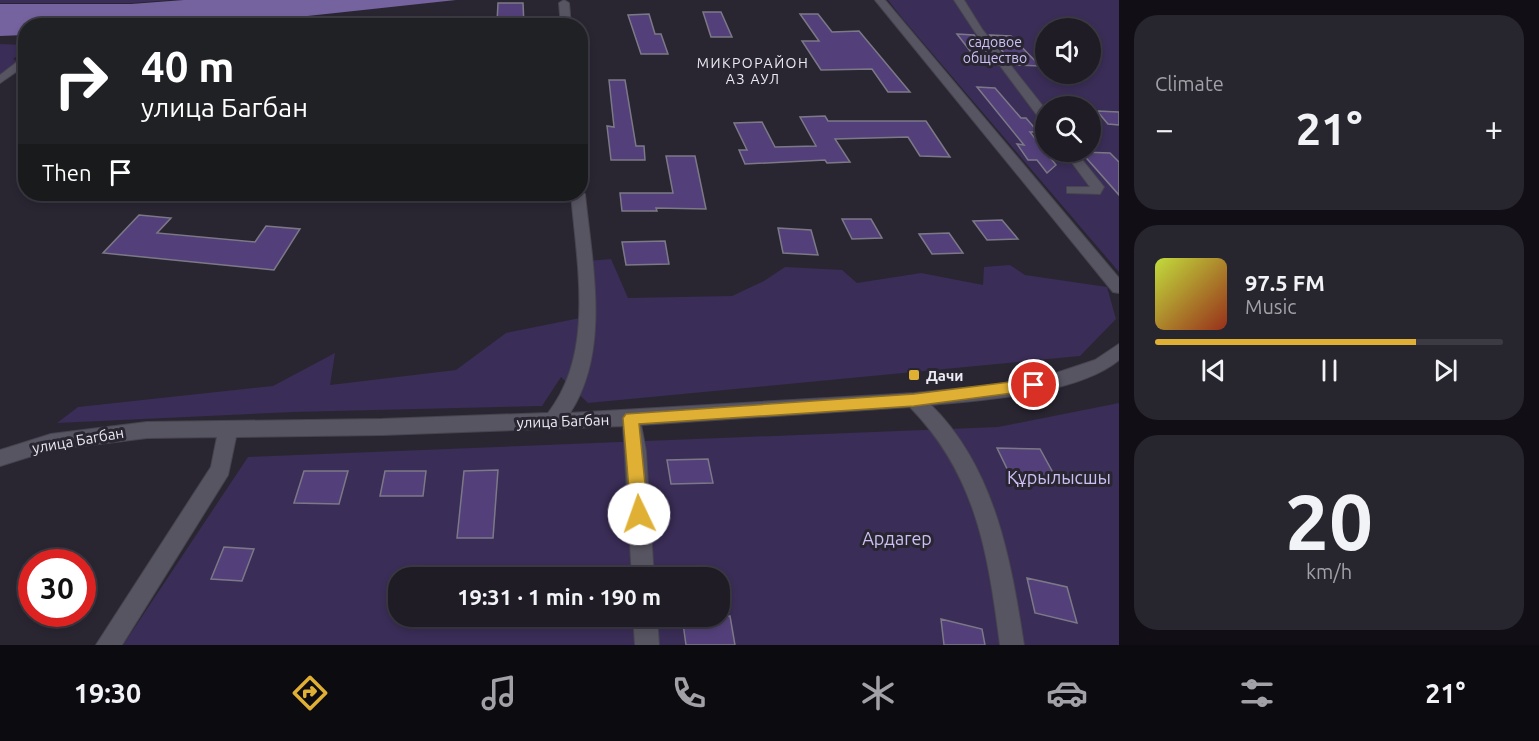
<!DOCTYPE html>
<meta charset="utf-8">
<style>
body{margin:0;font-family:Ubuntu,sans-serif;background:#27252e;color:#f1f3f6;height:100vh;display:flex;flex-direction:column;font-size:22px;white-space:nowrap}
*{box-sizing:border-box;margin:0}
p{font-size:20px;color:#a1a1a7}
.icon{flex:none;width:33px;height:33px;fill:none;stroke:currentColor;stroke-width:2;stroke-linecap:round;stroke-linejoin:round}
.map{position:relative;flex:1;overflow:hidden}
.drawer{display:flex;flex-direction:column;gap:15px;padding:15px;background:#110f15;width:420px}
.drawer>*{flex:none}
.top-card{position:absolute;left:18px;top:18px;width:570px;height:183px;border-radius:24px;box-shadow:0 3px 9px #0003,0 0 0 2px #3c3a43;background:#202124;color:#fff;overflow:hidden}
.controls{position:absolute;left:1035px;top:18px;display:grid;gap:12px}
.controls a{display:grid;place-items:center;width:66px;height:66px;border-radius:50%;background:#1f1c26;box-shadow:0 3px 9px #0003,0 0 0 2px #3c3a43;font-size:30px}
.speed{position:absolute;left:18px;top:549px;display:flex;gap:12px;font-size:30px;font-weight:700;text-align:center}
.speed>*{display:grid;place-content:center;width:78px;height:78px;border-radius:50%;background:#1f1c26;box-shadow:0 3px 9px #0003,0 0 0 2px #3c3a43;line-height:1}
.speed .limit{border:9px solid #d22;background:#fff;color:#111}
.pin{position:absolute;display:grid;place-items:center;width:51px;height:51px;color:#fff;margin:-26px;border:3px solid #fff;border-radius:50%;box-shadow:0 2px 6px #0007}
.me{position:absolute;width:66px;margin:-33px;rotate:357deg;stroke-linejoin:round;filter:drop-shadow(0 0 4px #0008)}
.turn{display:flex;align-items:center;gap:21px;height:126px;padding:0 24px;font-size:27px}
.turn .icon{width:78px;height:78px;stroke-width:2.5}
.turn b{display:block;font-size:42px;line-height:51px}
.then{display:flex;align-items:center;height:57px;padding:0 24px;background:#0003;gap:12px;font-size:22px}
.big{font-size:45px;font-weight:700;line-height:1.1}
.drawer .tile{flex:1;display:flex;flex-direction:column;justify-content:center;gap:9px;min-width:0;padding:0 21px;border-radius:24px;background:#27252e}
.drawer .dial{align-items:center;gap:0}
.dial b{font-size:78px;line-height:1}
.song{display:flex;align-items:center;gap:18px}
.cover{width:72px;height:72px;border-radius:9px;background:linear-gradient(135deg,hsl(70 70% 55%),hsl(10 70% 35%))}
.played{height:6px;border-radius:3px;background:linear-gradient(90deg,#dfb034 75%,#3c3a43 75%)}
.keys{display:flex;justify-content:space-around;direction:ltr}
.heat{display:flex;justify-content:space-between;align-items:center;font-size:33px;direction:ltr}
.trip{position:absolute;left:388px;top:567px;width:342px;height:60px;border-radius:24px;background:#1f1c26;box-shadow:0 3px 9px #0003,0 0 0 2px #3c3a43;font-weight:700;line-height:60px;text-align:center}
.tab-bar{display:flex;height:96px;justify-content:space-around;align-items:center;background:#0c0b0f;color:#a1a1a7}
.tab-bar .icon{width:42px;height:42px}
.tab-bar .current{color:#dfb034}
.tab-bar b{font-size:27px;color:#f1f3f6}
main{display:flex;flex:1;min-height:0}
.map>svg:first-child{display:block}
.green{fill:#3a2d57;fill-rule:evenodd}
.water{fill:#7563a0}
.building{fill:#53407a;stroke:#7c7987;stroke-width:1.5}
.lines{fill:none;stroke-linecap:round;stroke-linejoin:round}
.street-casing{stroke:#46444e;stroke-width:2}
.street{fill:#585562;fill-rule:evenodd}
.route{fill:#dfb034;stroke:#917222;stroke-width:1.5}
.poi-dot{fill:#dfb034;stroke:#292632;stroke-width:2}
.labels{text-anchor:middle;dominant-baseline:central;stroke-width:6;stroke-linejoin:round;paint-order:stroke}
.far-park-label{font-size:14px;fill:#cec0f5;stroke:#292632}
.far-neighbourhood-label{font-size:14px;letter-spacing:1.5px;fill:#eceaf2;stroke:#292632}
.poi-label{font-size:15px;font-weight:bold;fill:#eceaf2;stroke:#292632;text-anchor:start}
.street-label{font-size:15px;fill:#eceaf2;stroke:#292632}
.near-park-label{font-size:18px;fill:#cec0f5;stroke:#292632}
</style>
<main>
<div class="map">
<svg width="1119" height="645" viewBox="0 0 1119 645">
<rect width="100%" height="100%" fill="#292632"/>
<path class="green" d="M0 0H171L132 3H0Z
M888 0H1119V272L902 18ZM1046 28H1090V74H1046ZM1046 106H1090V152H1046Z
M0 44 25 45V50L13 59 25 66 0 84Z
M611 259 628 298 732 296 764 281 785 267 842 270 857 283 921 273 983 285 984 267 1010 265 1025 275 1107 287 1116 319 1080 356 588 403 561 377 542 406 293 412 57 423 78 407 273 386 335 353 330 385 456 370 506 333 595 315 588 261Z
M1119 403V645H123L248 457 998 427ZM399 578H720V616H399Z"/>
<path class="water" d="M184 0H456L223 25 26 26 25 35 0 36V4H131Z"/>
<path class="building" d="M498 3H523L524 25H503V22H497Z
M703 12H721L732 37H711Z
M649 14 655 34H661L668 54H641L628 15Z
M800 14H818L832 32 859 31 910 92H888L872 69 821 70 802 41H819Z
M957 34 974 35 997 65H981Z
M990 35 1011 36 1040 66 1013 65Z
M609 80H625L636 146H644L645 160H611L607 126 614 127Z
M977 87 995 88 1021 118H1026L1038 132H1030L1056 165 1047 173 1037 160H1028L1017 144 1024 145Z
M1097 111 1119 112V125L1108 124Z
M825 116 828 121H926L950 157 920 156 908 137 835 139 850 162 827 163 825 160 745 164 739 150H747L734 123 762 122 775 147 816 146 800 117Z
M1081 152 1110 153 1119 162V195Z
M666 156H695L706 209 656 208 657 211H622L620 193H673Z
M139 215 171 218 157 233 255 242 266 226 300 229 274 270 103 253Z
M842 219H871L882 238 852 239Z
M1002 220 1018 239 987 240 973 221Z
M778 228 811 230 818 255 783 253Z
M949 233 963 253 932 254 919 234Z
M665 241 669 264 626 265 622 242Z
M997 448 1040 449 1057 480 1012 479Z
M708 459 713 483 671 484 667 460Z
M498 470 493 538H457L464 471Z
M304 471H348L339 504 294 503Z
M385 471H426L423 496H380Z
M224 547 254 549 242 581 211 579Z
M1027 578 1067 587 1077 623 1035 613Z
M682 616H730L735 645H686Z
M941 619 982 629 985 645H944Z"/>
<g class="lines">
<defs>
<path id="street" d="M564 0 569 3 571 26H561L559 3Z
M875 0H885L1119 278V293L1113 292Z
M954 0H964L982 29 1046 110V122H1042L975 32Z
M17 62H25L26 65 0 83V75Z
M1064 152H1076L1104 187 1100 194 1067 193V187H1090Z
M580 191 585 194C592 264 611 350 570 413L914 393 994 385 1053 374 1095 360 1119 344V360C1078 394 984 400 931 405 995 468 1011 560 1024 645H1000C988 554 977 476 910 407L641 425 646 451 654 578H632L623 426 382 435 236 437 228 475 122 645H96L211 467 217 437 147 438 51 450 0 466V450L51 434 147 422 382 419 548 413C595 353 577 265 571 194H580Z
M633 616H657L659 645H635Z"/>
</defs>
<use href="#street" class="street-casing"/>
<use href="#street" class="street"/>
</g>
<path class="route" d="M1034 379 1041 385 1034 390 914 406 639 424 648 514 646 520 639 522 633 520 631 514 623 418 626 414 914 394Z"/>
<rect class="poi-dot" x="908" y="369" width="12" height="12" rx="3"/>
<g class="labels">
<g class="far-park-label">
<text x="995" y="42">садовое<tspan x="995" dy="16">общество</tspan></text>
</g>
<g class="far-neighbourhood-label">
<text x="753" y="63">МИКРОРАЙОН<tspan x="753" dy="16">АЗ АУЛ</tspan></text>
</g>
<g class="poi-label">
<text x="926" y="375">Дачи</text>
</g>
<g class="street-label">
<text transform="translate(563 421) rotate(-2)">улица Багбан</text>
<text transform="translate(78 440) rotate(-10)">улица Багбан</text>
</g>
<g class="near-park-label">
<text x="1059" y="477">Құрылысшы</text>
<text x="897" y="538">Ардагер</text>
</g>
</g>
</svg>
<div class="controls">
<a><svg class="icon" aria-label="sound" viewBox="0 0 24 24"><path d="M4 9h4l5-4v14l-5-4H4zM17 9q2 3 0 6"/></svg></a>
<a><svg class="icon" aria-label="search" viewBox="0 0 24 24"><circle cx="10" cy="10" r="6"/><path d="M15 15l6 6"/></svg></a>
</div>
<div class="speed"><div class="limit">30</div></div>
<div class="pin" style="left:1034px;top:385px;background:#d93025"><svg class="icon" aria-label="arrive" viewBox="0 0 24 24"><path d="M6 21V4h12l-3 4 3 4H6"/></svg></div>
<svg class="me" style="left:639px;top:514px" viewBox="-20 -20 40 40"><circle r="19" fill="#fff"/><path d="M0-13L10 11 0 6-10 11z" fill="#dfb034"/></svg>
<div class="trip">19:31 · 1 min · 190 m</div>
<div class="top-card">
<div class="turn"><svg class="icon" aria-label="right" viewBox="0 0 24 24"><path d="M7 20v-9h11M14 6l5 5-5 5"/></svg><div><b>40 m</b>улица Багбан</div></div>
<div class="then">Then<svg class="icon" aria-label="arrive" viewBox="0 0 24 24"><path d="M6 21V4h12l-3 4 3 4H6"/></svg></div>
</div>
</div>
<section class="drawer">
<div class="tile"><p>Climate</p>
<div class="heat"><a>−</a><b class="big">21°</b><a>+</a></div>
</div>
<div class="tile">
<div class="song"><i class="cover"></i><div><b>97.5 FM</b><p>Music</p></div></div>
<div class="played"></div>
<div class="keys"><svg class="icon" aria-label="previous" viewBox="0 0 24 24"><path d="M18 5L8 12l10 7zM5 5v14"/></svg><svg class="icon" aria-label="pause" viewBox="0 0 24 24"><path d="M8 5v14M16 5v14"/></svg><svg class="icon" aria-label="next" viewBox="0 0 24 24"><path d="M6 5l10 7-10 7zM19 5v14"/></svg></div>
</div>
<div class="tile dial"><b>20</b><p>km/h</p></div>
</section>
</main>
<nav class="tab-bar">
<b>19:30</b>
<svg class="icon current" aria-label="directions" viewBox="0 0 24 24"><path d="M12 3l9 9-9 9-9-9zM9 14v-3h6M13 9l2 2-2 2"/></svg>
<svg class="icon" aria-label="music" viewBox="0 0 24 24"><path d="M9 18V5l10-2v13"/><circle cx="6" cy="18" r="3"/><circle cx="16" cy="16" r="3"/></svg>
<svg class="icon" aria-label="phone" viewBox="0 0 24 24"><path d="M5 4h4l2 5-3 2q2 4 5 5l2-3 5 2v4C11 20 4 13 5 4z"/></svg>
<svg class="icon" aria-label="climate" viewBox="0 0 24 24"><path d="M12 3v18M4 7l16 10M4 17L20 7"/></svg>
<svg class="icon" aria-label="car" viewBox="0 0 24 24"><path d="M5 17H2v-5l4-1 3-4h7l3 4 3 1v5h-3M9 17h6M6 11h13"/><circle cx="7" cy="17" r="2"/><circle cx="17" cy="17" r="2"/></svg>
<svg class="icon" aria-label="filters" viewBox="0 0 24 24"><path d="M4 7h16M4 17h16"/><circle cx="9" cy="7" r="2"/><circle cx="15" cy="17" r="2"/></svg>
<b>21°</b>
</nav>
